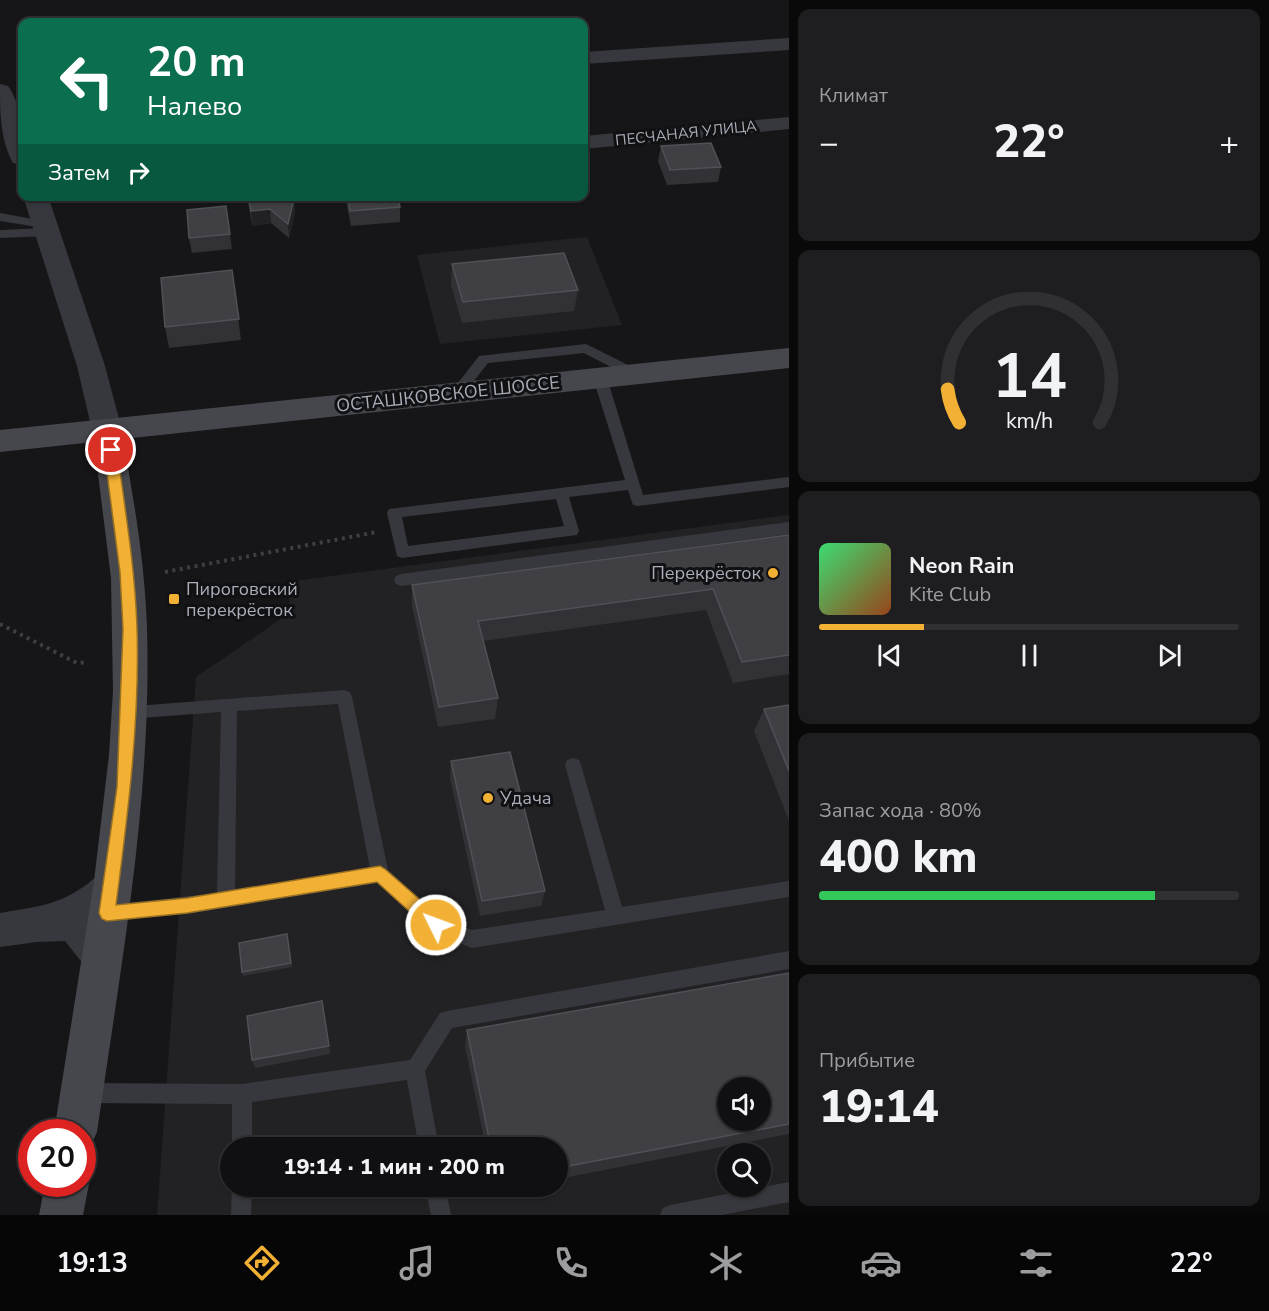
<!DOCTYPE html>
<html lang="ru">
<meta charset="utf-8">
<style>
body{margin:0;font-family:"Nunito Sans",sans-serif;background:#1e1e20;color:#f1f3f6;height:100vh;display:flex;flex-direction:column;font-size:22px;white-space:nowrap}
*{box-sizing:border-box;margin:0}
p{font-size:20px;color:#9c9d9f}
.icon{flex:none;width:33px;height:33px;fill:none;stroke:currentColor;stroke-width:2;stroke-linecap:round;stroke-linejoin:round}
.map{position:relative;flex:1;overflow:hidden}
.drawer{display:flex;flex-direction:column;gap:9px;padding:9px;background:#09090a;width:480px}
.drawer>*{flex:none}
.hud{position:absolute;left:18px;top:18px;width:570px;height:183px;border-radius:12px;box-shadow:0 2px 4px #0004,0 0 0 2px #303032;background:#0b6e4f;color:#fff;overflow:hidden}
.controls{position:absolute;left:717px;top:1077px;display:grid;gap:12px}
.controls a{display:grid;place-items:center;width:54px;height:54px;border-radius:50%;background:#101012;box-shadow:0 2px 4px #0004,0 0 0 2px #303032;font-size:30px}
.speed{position:absolute;left:18px;top:1119px;display:flex;gap:12px;font-size:30px;font-weight:700;text-align:center}
.speed>*{display:grid;place-content:center;width:78px;height:78px;border-radius:50%;background:#101012;box-shadow:0 2px 4px #0004,0 0 0 2px #303032;line-height:1}
.speed .limit{border:9px solid #d22;background:#fff;color:#111}
.pin{position:absolute;display:grid;place-items:center;width:51px;height:51px;color:#fff;margin:-26px;border:3px solid #fff;border-radius:50%;box-shadow:0 2px 6px #0007}
.me{position:absolute;width:66px;margin:-33px;rotate:312deg;stroke-linejoin:round;filter:drop-shadow(0 0 4px #0008)}
.turn{display:flex;align-items:center;gap:21px;height:126px;padding:0 30px;font-size:27px}
.turn .icon{width:78px;height:78px;stroke-width:2.5}
.turn b{display:block;font-size:42px;line-height:51px}
.then{display:flex;align-items:center;height:57px;padding:0 30px;background:#0003;gap:12px;font-size:22px}
.big{font-size:45px;font-weight:800;line-height:1.1}
.drawer .card{flex:1;display:flex;flex-direction:column;justify-content:center;gap:9px;min-width:0;padding:0 21px;border-radius:12px;background:#1e1e20}
.drawer .dial{align-items:center;gap:0}
.dial svg{height:156px;overflow:visible;fill:none;stroke:#303032;stroke-width:7;stroke-linecap:round;text-anchor:middle}
.dial text{fill:#f1f3f6;stroke:none}
.song{display:flex;align-items:center;gap:18px}
.cover{width:72px;height:72px;border-radius:9px;background:linear-gradient(135deg,hsl(140 70% 55%),hsl(20 70% 35%))}
.played{height:6px;border-radius:3px;background:linear-gradient(90deg,#f2b134 25%,#303032 25%)}
.keys{display:flex;justify-content:space-around;direction:ltr}
.heat{display:flex;justify-content:space-between;align-items:center;font-size:33px;direction:ltr}
.charge{height:9px;border-radius:4px;background:linear-gradient(90deg,#34c759 80%,#303032 0)}
.trip{position:absolute;left:220px;top:1137px;width:348px;height:60px;border-radius:30px;background:#101012;box-shadow:0 2px 4px #0004,0 0 0 2px #303032;font-weight:800;line-height:60px;text-align:center}
.menu{display:flex;height:96px;justify-content:space-around;align-items:center;background:#060607;color:#9c9d9f}
.menu .icon{width:42px;height:42px}
.menu .selected{color:#f2b134}
.menu b{font-size:27px;color:#f1f3f6}
main{display:flex;flex:1;min-height:0}
.map>svg:first-child{display:block}
.built{fill:#222225;fill-rule:evenodd}
.lines{fill:none;stroke-linecap:round;stroke-linejoin:round}
.path{stroke:#3d3f44;stroke-width:4;stroke-dasharray:3 4.5;stroke-linecap:butt}
.service{fill:#37383d;fill-rule:evenodd}
.minor{fill:#37383d;fill-rule:evenodd}
.tertiary{fill:#37383d;fill-rule:evenodd}
.secondary{fill:#45474d;fill-rule:evenodd}
.wall{fill:#323236}
.shaded-wall{fill:#212124}
.building{fill:#3f3f44;stroke:#4f5156;stroke-width:1.5;fill-rule:evenodd}
.route{fill:#f2b134;stroke:#9d7322;stroke-width:1.5}
.poi-dot{fill:#f2b134;stroke:#111113;stroke-width:2}
.labels{text-anchor:middle;dominant-baseline:central;stroke-width:6;stroke-linejoin:round;paint-order:stroke}
.far-street-label{font-size:15px;fill:#a8adb8;stroke:#111113}
.street-label{font-size:18px;fill:#a8adb8;stroke:#111113}
.poi-label{font-size:18px;fill:#a8adb8;stroke:#111113;text-anchor:start}
</style>
<main>
<div class="map">
<svg width="789" height="1215" viewBox="0 0 789 1215">
<rect width="100%" height="100%" fill="#161618"/>
<path class="built" d="M587 237 622 325 440 344 417 255Z
M789 515V1215H157L196 677 291 612 287 582ZM728 1088H760V1120H728ZM231 1148H558V1186H231ZM728 1154H760V1186H728Z"/>
<g class="lines">
<path class="path" d="M165 572 377 532
M0 624 77 663 88 662"/>
<path class="service" d="M0 213 49 222 51 225 46 228 53 232 47 236 0 238V230L44 228 0 221Z
M586 344 640 371 641 374 640 377H630L584 353 488 363 463 395H453L451 392 479 356Z
M600 373 607 378 643 495 789 477V487L638 506 633 505 628 490 569 497 579 531 577 535 402 558 397 556 387 513 389 509 625 480 593 378ZM556 499 564 526 408 546 402 517Z
M789 522V534L401 586 396 584 394 580 396 576 401 574Z
M344 690 350 692 352 697 388 870 442 919 472 930 605 910 565 765 567 760 573 758 579 760 581 765 622 907 789 881V897L472 948 430 931 377 883 187 914 110 921 104 919 101 913 104 907 110 905 217 893 221 712 128 719 122 717 120 712 122 707ZM338 704 370 868 235 890 237 711Z
M789 951V969L452 1028 425 1071 439 1148H419L407 1080 252 1102V1148H232V1104L84 1103 77 1100 74 1093 77 1086 84 1083 242 1084 410 1060 440 1013 447 1011Z
M789 1182V1202L722 1215H660L663 1208 670 1205Z
M232 1186H252L251 1215H231Z
M425 1186H445L451 1215H431Z"/>
<path class="minor" d="M789 38V50L584 64V52Z
M789 117V129L584 149V136Z
M111 868 123 872 128 884C121 901 109 911 92 919L114 946 119 958 114 970 101 976 88 970 65 941 37 942 0 947V913C32 907 52 907 80 889 92 882 98 873 111 868Z"/>
<path class="tertiary" d="M0 84 8 86C24 109 22 138 22 165L13 163C0 140 0 111 0 84Z
M23 196H48L105 366 122 430 117 438 107 441 97 438 92 430 77 366Z"/>
<path class="secondary" d="M789 348V368L123 439C134 501 145 564 147 628 152 797 121 965 97 1132L90 1147 82 1150V1132H54L94 881 109 755 113 691 111 578 94 442 0 452V430Z
M83 1168 89 1184 83 1215H39L45 1184H82Z"/>
</g>
<path class="wall" d="M661 146 721 167 718 182 667 185 658 161Z
M247 196H294L295 214 289 238 271 223 252 226Z
M345 196H398L400 207V222L351 226Z
M226 206 232 249 192 253 189 238Z
M452 264 578 290 574 311 462 323 451 285Z
M232 270 241 340 169 348 165 327Z
M789 535V674L733 683 706 610 483 641 498 698 495 719 438 727 412 606V585Z
M789 705V821L754 731 764 709Z
M451 761 545 891 541 906 480 916 450 778Z
M287 934 292 967 243 976 242 972Z
M789 973V1134L558 1179V1148H486L465 1046 467 1030Z
M322 1001 330 1054 255 1068 252 1060Z
M494 1186H517L494 1191Z"/>
<path class="shaded-wall" d="M294 199 295 214 289 238 288 224Z
M270 209 271 223 252 226 251 211Z"/>
<path class="building" d="M711 143 721 167 670 170 661 146Z
M248 196H294V199L288 224 270 209 251 211Z
M348 196H398L400 207 350 211Z
M226 206 230 234 189 238 187 210Z
M564 253 578 290 463 302 452 264Z
M232 270 239 319 165 327 161 278Z
M789 535V655L742 662 713 589 478 621 498 698 439 707 412 585Z
M789 705V771L764 709Z
M510 752 545 891 482 901 451 761Z
M287 934 291 963 242 972 239 943Z
M789 973V1124L558 1168V1148H491L467 1030ZM728 1088H760V1120H728Z
M322 1001 329 1046 252 1060 247 1016Z"/>
<path class="route" d="M111 446 117 450C125 509 135 568 137 627 140 720 128 814 116 905L187 898 380 866 385 869 442 919 444 925 442 930 436 933 430 930 377 882 187 913 107 921 102 919 99 913 117 787 123 629 120 572 104 450Z"/>
<g class="poi-dot">
<circle cx="773" cy="573" r="6"/>
<rect x="168" y="593" width="12" height="12" rx="3"/>
<circle cx="488" cy="798" r="6"/>
</g>
<g class="labels">
<g class="far-street-label">
<text transform="translate(686 133) rotate(-6)">ПЕСЧАНАЯ УЛИЦА</text>
</g>
<g class="street-label">
<text transform="translate(448 394) rotate(-6)">ОСТАШКОВСКОЕ ШОССЕ</text>
</g>
<g class="poi-label">
<text x="761" y="573" text-anchor="end">Перекрёсток</text>
<text x="186" y="589">Пироговский<tspan x="186" dy="21">перекрёсток</tspan></text>
<text x="500" y="798">Удача</text>
</g>
</g>
</svg>
<div class="controls">
<a><svg class="icon" aria-label="sound" viewBox="0 0 24 24"><path d="M4 9h4l5-4v14l-5-4H4zM17 9q2 3 0 6"/></svg></a>
<a><svg class="icon" aria-label="search" viewBox="0 0 24 24"><circle cx="10" cy="10" r="6"/><path d="M15 15l6 6"/></svg></a>
</div>
<div class="speed"><div class="limit">20</div></div>
<div class="pin" style="left:111px;top:450px;background:#d93025"><svg class="icon" aria-label="arrive" viewBox="0 0 24 24"><path d="M6 21V4h12l-3 4 3 4H6"/></svg></div>
<svg class="me" style="left:436px;top:925px" viewBox="-20 -20 40 40"><circle r="17" fill="#f2b134" stroke="#fff" stroke-width="3"/><path d="M0-11L8 9 0 5-8 9z" fill="#fff"/></svg>
<div class="trip">19:14 · 1 мин · 200 m</div>
<div class="hud">
<div class="turn"><svg class="icon" aria-label="left" viewBox="0 0 24 24"><path d="M17 20v-9H6M10 6l-5 5 5 5"/></svg><div><b>20 m</b>Налево</div></div>
<div class="then">Затем<svg class="icon" aria-label="right" viewBox="0 0 24 24"><path d="M7 20v-9h11M14 6l5 5-5 5"/></svg></div>
</div>
</div>
<section class="drawer">
<div class="card"><p>Климат</p>
<div class="heat"><a>−</a><b class="big">22°</b><a>+</a></div>
</div>
<div class="card dial"><svg viewBox="0 0 100 80">
<path d="M14 69A42 42 0 1 1 86 69"/>
<path d="M14 69A42 42 0 0 1 8 52" stroke="#f2b134"/>
<text x="50" y="56" font-size="32" font-weight="700">14</text>
<text x="50" y="72" font-size="11">km/h</text>
</svg></div>
<div class="card">
<div class="song"><i class="cover"></i><div><b>Neon Rain</b><p>Kite Club</p></div></div>
<div class="played"></div>
<div class="keys"><svg class="icon" aria-label="previous" viewBox="0 0 24 24"><path d="M18 5L8 12l10 7zM5 5v14"/></svg><svg class="icon" aria-label="pause" viewBox="0 0 24 24"><path d="M8 5v14M16 5v14"/></svg><svg class="icon" aria-label="next" viewBox="0 0 24 24"><path d="M6 5l10 7-10 7zM19 5v14"/></svg></div>
</div>
<div class="card"><p>Запас хода · 80%</p><b class="big">400 km</b><div class="charge"></div></div>
<div class="card"><p>Прибытие</p><b class="big">19:14</b></div>
</section>
</main>
<nav class="menu">
<b>19:13</b>
<svg class="icon selected" aria-label="directions" viewBox="0 0 24 24"><path d="M12 3l9 9-9 9-9-9zM9 14v-3h6M13 9l2 2-2 2"/></svg>
<svg class="icon" aria-label="music" viewBox="0 0 24 24"><path d="M9 18V5l10-2v13"/><circle cx="6" cy="18" r="3"/><circle cx="16" cy="16" r="3"/></svg>
<svg class="icon" aria-label="phone" viewBox="0 0 24 24"><path d="M5 4h4l2 5-3 2q2 4 5 5l2-3 5 2v4C11 20 4 13 5 4z"/></svg>
<svg class="icon" aria-label="climate" viewBox="0 0 24 24"><path d="M12 3v18M4 7l16 10M4 17L20 7"/></svg>
<svg class="icon" aria-label="car" viewBox="0 0 24 24"><path d="M5 17H2v-5l4-1 3-4h7l3 4 3 1v5h-3M9 17h6M6 11h13"/><circle cx="7" cy="17" r="2"/><circle cx="17" cy="17" r="2"/></svg>
<svg class="icon" aria-label="filters" viewBox="0 0 24 24"><path d="M4 7h16M4 17h16"/><circle cx="9" cy="7" r="2"/><circle cx="15" cy="17" r="2"/></svg>
<b>22°</b>
</nav>
